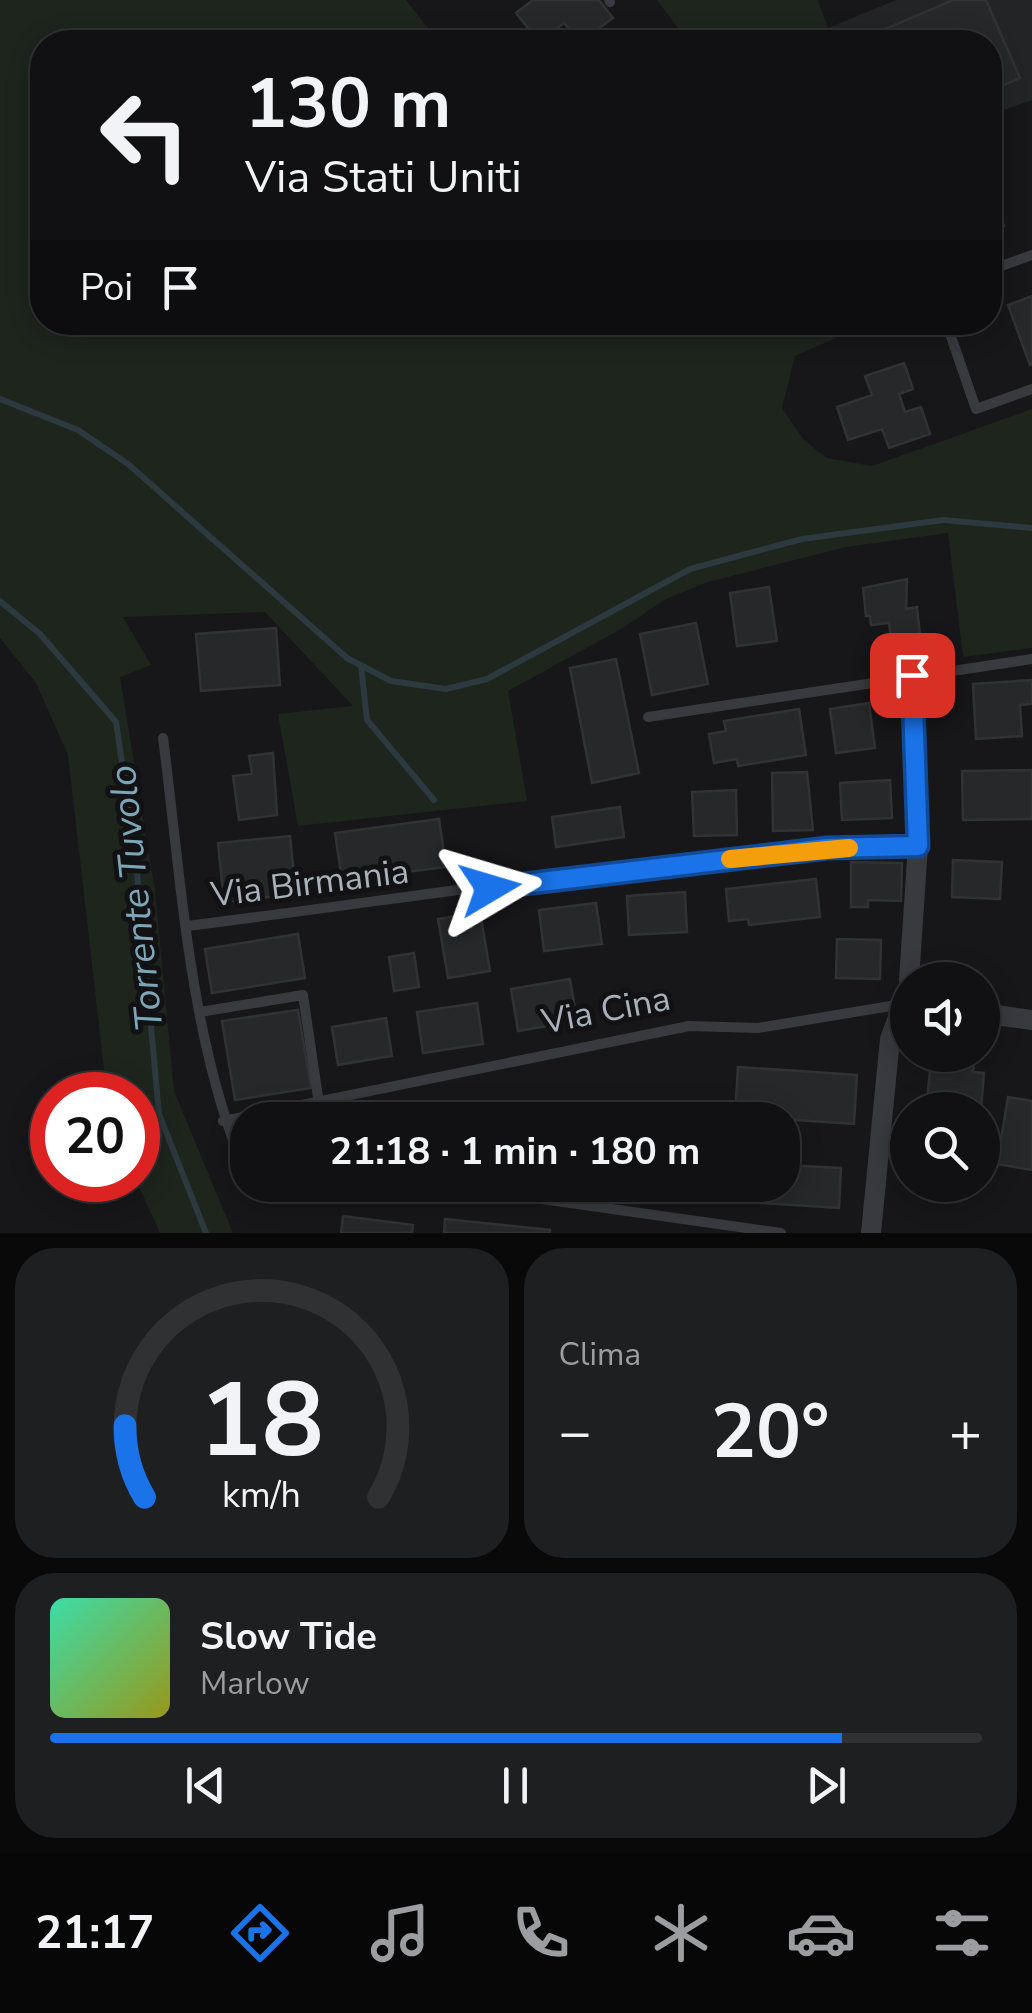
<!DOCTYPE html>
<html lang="it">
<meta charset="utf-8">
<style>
body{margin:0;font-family:"Nunito Sans",sans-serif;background:#1e1f21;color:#f1f3f6;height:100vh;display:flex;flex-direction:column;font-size:38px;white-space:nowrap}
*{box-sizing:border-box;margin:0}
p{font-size:32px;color:#9c9da0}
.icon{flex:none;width:55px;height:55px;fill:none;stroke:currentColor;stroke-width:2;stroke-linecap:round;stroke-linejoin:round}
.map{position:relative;height:1233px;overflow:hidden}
.panel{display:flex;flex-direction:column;gap:15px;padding:15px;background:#09090a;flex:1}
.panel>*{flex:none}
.banner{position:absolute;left:30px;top:30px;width:972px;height:305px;border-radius:40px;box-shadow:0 5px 25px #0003,0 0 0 2px #303133;background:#111113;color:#f1f3f6;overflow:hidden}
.controls{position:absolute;left:890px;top:962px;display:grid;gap:20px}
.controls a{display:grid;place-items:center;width:110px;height:110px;border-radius:50%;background:#111113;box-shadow:0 5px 25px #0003,0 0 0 2px #303133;font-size:50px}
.speed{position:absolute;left:30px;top:1072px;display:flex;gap:20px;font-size:50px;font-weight:700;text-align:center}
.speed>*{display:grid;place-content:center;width:130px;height:130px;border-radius:50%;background:#111113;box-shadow:0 5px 25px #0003,0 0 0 2px #303133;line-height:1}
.speed .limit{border:15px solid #d22;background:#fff;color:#111}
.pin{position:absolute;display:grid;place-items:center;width:85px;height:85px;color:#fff;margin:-42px;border-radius:20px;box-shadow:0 5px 15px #0006}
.me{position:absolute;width:110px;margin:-55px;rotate:83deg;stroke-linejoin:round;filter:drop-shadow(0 0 8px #0008)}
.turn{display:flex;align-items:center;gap:35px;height:210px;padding:0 50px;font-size:45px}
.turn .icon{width:130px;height:130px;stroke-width:2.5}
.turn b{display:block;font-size:70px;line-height:85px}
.then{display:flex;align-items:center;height:95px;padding:0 50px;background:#0003;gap:20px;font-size:38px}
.big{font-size:75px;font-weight:700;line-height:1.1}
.panel .widget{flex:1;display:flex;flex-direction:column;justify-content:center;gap:15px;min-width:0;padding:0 35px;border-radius:40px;background:#1e1f21}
.panel .dial{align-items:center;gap:0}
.dial svg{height:260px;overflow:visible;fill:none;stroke:#303133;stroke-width:7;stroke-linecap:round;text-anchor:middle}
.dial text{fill:#f1f3f6;stroke:none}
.song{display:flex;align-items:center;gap:30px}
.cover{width:120px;height:120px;border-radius:15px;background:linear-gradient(135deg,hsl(160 70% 55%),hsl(60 70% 35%))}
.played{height:10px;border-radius:5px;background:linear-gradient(90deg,#1a73e8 85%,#303133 85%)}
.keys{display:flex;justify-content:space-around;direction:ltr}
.heat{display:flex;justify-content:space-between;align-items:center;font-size:55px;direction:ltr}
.panel .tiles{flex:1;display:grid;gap:15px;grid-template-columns:1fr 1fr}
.widget:last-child{grid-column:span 2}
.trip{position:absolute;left:230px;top:1102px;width:570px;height:100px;border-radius:40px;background:#111113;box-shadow:0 5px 25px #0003,0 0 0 2px #303133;font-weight:700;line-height:100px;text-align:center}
.menu{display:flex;height:160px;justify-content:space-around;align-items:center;background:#070708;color:#9c9da0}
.menu .icon{width:70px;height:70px}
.menu .on{color:#1a73e8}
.menu b{font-size:45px;color:#f1f3f6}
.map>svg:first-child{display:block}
.built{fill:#232426}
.green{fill:#1d251d}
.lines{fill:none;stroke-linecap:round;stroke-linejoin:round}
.stream{stroke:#2c393e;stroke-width:6}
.building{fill:#27282a;stroke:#313235;stroke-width:2.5}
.lane{stroke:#383a3f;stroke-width:10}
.street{stroke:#383a3f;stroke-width:20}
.route-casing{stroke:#114b97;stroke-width:25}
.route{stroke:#1a73e8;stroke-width:18}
.slow{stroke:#f59e0b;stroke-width:18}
.labels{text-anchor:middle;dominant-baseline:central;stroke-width:10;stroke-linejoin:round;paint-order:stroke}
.street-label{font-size:35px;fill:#a8b1ba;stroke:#121214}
.water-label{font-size:38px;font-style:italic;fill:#7da6b7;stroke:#121214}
</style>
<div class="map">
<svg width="1032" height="1233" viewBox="0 0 1032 1233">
<rect width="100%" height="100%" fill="#171719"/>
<path class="built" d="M896 0H1032V100L990 115V42H833L828 28Z"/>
<path class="green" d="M0 0H406L439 42H42V322L846 323 847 333 795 356 782 408 804 440 827 458 872 466 1032 409V648L963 657 948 533 846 547 708 582 666 599 623 628 508 691 527 801 298 826 278 714 353 706 265 612 123 617 151 665 120 677 155 891 174 1091 233 1233H160L136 1180 138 1095H107L68 755 36 683 0 638Z
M657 0H818L833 42H661L678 28Z"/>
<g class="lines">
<path class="stream" d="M0 399 78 430 128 464 347 658 391 681 446 689 487 679 690 569 802 539 943 520 1032 528
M0 601 40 634 116 722 135 851 159 1114 206 1233
M361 666 367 720 434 800"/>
</g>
<path class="building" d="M533 0H599L613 18 580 42 564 23 539 42 516 13Z
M953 0H986L1020 78 990 91V42H863L862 39Z
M990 187 1004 226 990 232Z
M1032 296V364L1030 365 1008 305Z
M904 363 913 389 899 394 905 412 921 407 930 434 889 448 882 429 848 440 837 407 872 395 865 376Z
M907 579 906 609 917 607 920 636 891 639 889 623 871 625 870 616H866L863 588Z
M769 587 777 641 737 646 730 593Z
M696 623 708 684 652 695 640 634Z
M276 628 280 685 201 691 196 634Z
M616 659 639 773 592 783 570 668Z
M1032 680V704L1020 705 1022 736 976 739 973 684Z
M869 703 875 748 836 753 830 709Z
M799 709 806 755 738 766 737 759 714 763 709 734 726 731 724 721Z
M273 753 277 815 239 820 233 776 252 774 249 756Z
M1032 770V819L963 820 962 771Z
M807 772 813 830 773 831 772 773Z
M890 780 892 818 842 820 840 783Z
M736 790 737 835 694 836 692 792Z
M620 807 624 837 556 847 552 817Z
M439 819 446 867 342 880 335 833Z
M290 836 296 894 224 902 218 843Z
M953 860 1002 862 1000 899 952 897Z
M851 862 902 863 901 901 868 900V907H851Z
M816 879 820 917 749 925 748 919 729 921 726 889Z
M685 892 687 932 629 935 627 896Z
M596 903 602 944 544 951 539 910Z
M480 912 490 971 448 978 438 919Z
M298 934 305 978 212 993 205 949Z
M837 939 881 940 880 979 836 978Z
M414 953 419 987 394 991 389 957Z
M570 979 577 1021 518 1031 511 989Z
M477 1003 483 1044 423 1053 417 1012Z
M298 1010 311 1088 235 1100 222 1021Z
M386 1018 392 1056 338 1065 332 1027Z
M931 1060 974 1064 973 1072 984 1073 981 1110H926Z
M738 1067 857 1075 854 1124 735 1116Z
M1008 1097 1032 1101V1170L997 1164Z
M782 1165 841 1168 839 1208 730 1201 731 1185H782Z
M646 1185H687L686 1202 645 1197Z
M343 1216 413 1225 412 1233H341Z
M445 1219 550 1230V1233H444Z"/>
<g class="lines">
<path class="lane" d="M609 0 610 2
M990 270 1032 255
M946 322 976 409 1032 389
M648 717 1032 659
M163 738C182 885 189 1041 248 1179
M187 926C429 896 674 854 918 845
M200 1012 303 995 319 1104
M223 1121 689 1026 758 1028 903 1004
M252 1185 281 1198 406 1185
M443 1185 781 1233"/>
<path class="street" d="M909 980 918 845 912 675
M982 1013 1032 1020
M871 1233 890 1039 908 991"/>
</g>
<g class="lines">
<defs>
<path id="route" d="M490 888 827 848 918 846 912 675"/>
</defs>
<use href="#route" class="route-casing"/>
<use href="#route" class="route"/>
<path class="slow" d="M730 859 849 848"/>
</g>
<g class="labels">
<g class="street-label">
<text transform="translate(310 883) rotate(-7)">Via Birmania</text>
<text transform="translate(606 1010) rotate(-11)">Via Cina</text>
</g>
<g class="water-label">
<text transform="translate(136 898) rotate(-96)">Torrente Tuvolo</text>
</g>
</g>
</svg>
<div class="controls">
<a><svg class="icon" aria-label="sound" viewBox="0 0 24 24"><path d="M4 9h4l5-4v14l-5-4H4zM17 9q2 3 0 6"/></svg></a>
<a><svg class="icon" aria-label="search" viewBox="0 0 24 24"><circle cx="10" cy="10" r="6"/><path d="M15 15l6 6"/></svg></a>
</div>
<div class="speed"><div class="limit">20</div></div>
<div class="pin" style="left:912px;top:675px;background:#d93025"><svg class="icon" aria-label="arrive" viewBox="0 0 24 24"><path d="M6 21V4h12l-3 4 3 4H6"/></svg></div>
<svg class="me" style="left:490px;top:888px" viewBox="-20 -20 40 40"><path d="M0-17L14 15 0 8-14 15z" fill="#1a73e8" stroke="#fff" stroke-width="4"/></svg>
<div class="trip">21:18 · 1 min · 180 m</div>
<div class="banner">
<div class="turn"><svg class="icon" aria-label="left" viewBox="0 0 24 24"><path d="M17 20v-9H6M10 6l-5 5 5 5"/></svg><div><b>130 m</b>Via Stati Uniti</div></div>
<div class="then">Poi<svg class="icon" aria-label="arrive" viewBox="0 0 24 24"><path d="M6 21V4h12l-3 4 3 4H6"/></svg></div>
</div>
</div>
<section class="panel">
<div class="tiles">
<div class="widget dial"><svg viewBox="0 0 100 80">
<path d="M14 69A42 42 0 1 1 86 69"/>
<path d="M14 69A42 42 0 0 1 8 47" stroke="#1a73e8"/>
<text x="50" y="56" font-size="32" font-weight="700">18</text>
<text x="50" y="72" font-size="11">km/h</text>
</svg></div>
<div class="widget"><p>Clima</p>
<div class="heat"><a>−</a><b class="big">20°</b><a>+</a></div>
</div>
<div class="widget">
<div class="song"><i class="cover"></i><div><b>Slow Tide</b><p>Marlow</p></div></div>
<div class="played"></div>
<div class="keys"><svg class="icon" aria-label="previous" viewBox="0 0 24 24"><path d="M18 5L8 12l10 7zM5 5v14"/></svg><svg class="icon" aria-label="pause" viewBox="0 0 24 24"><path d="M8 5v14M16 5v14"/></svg><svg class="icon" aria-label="next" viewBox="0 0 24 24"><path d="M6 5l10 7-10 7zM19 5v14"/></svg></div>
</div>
</div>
</section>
<nav class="menu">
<b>21:17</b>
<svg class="icon on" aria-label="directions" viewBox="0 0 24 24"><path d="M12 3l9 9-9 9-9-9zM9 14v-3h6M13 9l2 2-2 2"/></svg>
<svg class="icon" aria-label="music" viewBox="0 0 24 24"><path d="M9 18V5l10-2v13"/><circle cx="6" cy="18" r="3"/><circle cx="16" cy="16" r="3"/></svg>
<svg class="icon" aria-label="phone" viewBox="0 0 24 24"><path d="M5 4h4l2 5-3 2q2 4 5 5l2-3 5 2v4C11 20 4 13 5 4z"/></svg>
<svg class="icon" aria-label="climate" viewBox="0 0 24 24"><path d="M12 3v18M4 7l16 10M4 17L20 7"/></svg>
<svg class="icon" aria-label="car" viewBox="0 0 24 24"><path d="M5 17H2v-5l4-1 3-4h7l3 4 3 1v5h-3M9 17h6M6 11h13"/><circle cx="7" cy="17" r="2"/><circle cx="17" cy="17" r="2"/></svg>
<svg class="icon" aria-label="filters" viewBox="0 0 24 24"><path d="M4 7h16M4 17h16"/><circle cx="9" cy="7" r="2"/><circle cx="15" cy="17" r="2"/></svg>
</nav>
